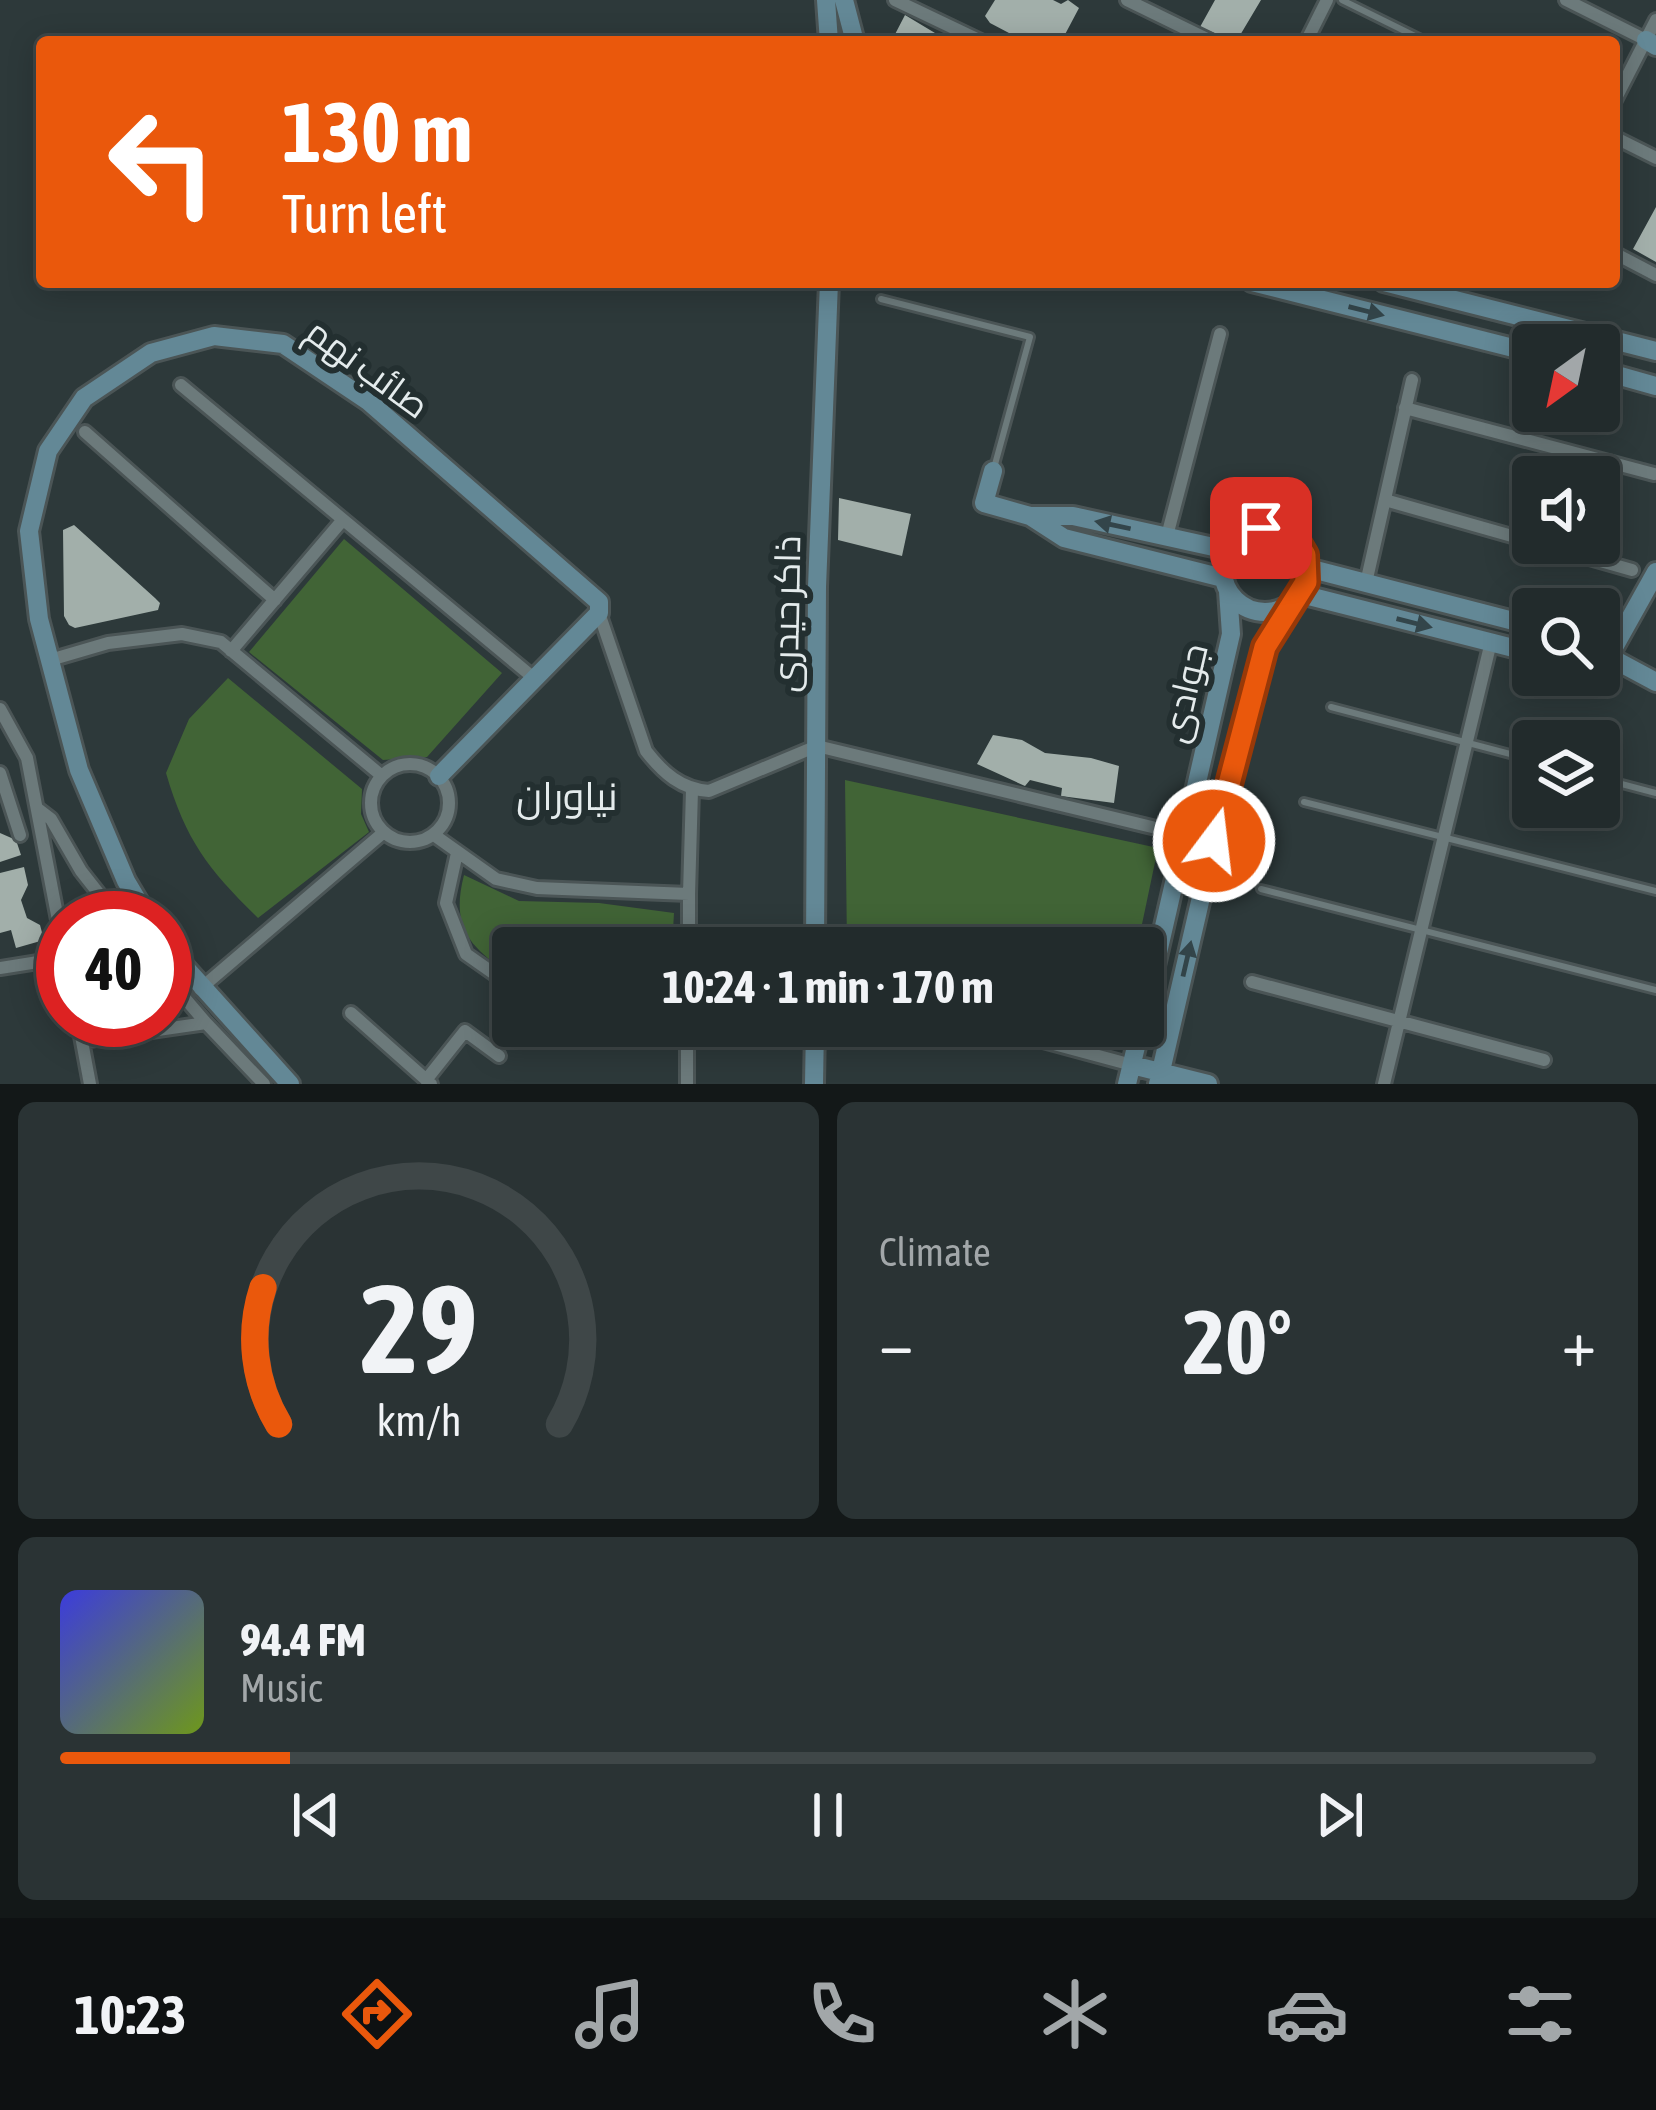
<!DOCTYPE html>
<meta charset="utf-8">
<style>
body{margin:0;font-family:"Asap Condensed",Cairo,sans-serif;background:#2a3334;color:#f1f3f6;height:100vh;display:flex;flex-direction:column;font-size:45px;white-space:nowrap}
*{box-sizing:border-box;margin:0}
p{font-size:39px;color:#a2a7a9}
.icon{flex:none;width:66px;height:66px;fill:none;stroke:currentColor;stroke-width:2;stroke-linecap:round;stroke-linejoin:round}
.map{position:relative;height:1084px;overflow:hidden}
.details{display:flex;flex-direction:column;gap:18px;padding:18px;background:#131818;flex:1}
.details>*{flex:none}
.hud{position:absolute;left:36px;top:36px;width:1584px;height:252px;border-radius:12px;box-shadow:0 6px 30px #0003,0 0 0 3px #3f4748;background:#ea580c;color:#fff;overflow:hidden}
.needle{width:78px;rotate:213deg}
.buttons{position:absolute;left:1512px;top:324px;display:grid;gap:24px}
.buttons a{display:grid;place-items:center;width:108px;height:108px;border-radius:12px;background:#222b2c;box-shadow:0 6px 30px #0003,0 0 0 3px #3f4748;font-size:60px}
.speed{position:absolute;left:36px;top:891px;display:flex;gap:24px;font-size:60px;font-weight:700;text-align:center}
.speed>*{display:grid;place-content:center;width:156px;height:156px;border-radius:50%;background:#222b2c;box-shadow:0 6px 30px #0003,0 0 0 3px #3f4748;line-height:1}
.speed .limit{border:18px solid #d22;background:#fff;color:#111}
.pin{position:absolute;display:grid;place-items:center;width:102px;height:102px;color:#fff;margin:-51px;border-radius:24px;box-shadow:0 6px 18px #0006}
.me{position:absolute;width:132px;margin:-66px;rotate:15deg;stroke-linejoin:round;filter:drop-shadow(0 0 9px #0008)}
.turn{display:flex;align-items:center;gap:42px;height:252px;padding:0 48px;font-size:54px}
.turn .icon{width:156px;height:156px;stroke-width:2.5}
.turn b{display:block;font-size:84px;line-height:102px}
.big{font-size:90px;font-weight:700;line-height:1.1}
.details .tile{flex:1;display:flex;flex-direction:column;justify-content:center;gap:18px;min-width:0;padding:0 42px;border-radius:18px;background:#2a3334}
.details .dial{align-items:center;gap:0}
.dial svg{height:312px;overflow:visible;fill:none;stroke:#3f4748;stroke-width:7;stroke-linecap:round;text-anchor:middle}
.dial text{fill:#f1f3f6;stroke:none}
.song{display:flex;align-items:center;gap:36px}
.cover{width:144px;height:144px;border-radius:18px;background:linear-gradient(135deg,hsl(240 70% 55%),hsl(80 70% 35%))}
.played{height:12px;border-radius:6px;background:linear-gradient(90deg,#ea580c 15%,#3f4748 15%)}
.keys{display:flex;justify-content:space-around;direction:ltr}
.heat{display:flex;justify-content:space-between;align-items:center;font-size:66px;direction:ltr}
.details .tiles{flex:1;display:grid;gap:18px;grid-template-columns:1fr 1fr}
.tile:last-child{grid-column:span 2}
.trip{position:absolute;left:492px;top:927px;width:672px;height:120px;border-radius:12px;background:#222b2c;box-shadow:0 6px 30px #0003,0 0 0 3px #3f4748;font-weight:700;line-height:120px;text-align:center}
.tabs{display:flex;height:192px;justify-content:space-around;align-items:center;background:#0e1112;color:#a2a7a9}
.tabs .icon{width:84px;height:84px}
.tabs .selected{color:#ea580c}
.tabs b{font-size:54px;color:#f1f3f6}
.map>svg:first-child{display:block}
.green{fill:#416436}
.building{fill:#a2afaa}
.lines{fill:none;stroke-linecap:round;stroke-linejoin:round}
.lane-casing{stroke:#4b5556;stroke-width:12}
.street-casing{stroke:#4b5556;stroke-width:18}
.secondary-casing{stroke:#4b5556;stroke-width:24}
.lane{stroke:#6c7a7b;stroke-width:6}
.street{stroke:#6c7a7b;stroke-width:12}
.secondary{stroke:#638896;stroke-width:18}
.oneway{fill:#33454a}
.route-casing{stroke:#983908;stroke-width:30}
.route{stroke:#ea580c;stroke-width:21}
.labels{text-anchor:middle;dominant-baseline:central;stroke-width:12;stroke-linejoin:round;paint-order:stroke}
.street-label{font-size:36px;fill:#e4ebec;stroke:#232f30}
.neighbourhood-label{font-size:39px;fill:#e4ebec;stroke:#232f30}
</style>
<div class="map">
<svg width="1656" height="1084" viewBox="0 0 1656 1084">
<rect width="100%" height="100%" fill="#2d393a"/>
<path class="green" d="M344 539 502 673 427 757 383 760 249 652Z
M228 678 362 789 361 814 369 832 258 918C208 869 186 841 166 773L189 719Z
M845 780 1158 848 1137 948H847Z
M464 875 519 901 599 903 674 913 672 948H513V977C471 947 450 930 464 875Z"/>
<path class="building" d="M995 0H1053L1061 4 1068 0 1079 8 1061 42H1026L990 23 985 16Z
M1215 0H1261L1236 42 1200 27Z
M905 15 950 42H891Z
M1656 207V262L1633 249Z
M839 498 911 514 902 556 838 540Z
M74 525 155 598 160 603 158 610 75 628 69 625 64 616 63 530Z
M993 735 1022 740 1045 753 1091 758 1119 766 1114 803 1061 796 1062 788 1030 780 1025 786 977 764Z
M0 833 16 840 21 855 0 862Z
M24 867 28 885 21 900 27 918 40 925 44 940 16 948 11 930 0 933V873Z"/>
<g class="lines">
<defs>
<path id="lane" d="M1342 0 1427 42
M881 299 1030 337 994 468
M1331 707 1533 760
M1599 778 1656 793
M1304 802 1656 891
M1261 889 1656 990"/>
<path id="street" d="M895 0 983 42
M1127 0 1213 42
M1566 0 1646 40
M1306 42 1327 0
M1614 102 1656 20
M1614 137 1656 158
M1614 253 1656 275
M181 385 535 679
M1405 408 1654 474
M85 432 275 600
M1385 500 1533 542
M1167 536 1220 334
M1537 543 1632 570
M1366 583 1412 380
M599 613 646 751C663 773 681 789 709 791L817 746 1185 835
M231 651 341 522
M50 660 108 643 182 634 221 642 382 776
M0 709 27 758 63 946
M371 803a39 39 0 1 1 78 0a39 39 0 1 1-78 0Z
M0 773 20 835
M38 809 51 819 81 871 118 918
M434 835 496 879 537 888 689 894V948
M457 853 446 903 466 954 513 987
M689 894 692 790
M0 968 63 958
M165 975 206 1023
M1252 982 1544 1060
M200 989 384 832
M351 1013 431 1084
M78 1020 90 1084
M987 1026 1132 1065
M82 1041 206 1023 264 1084
M426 1080 465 1031 499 1056
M687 1084V1026
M1384 1084 1491 642"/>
<path id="secondary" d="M826 0 829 42
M844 0 855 42
M1646 40 1656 46
M1252 282 1533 353
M1384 282 1656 351
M1599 370 1656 386
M993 471 984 503 1030 516
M1223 570a42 42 0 1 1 84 0a42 42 0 1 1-84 0Z
M1308 568 1533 626
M1223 578 1064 538 1030 516H1073L1227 550
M1301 594 1533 653
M1602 653 1656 682
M1608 658 1656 572
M148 918 126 881 79 770 39 619 29 531 48 451 84 398 151 353 214 336 283 344 368 401 599 602V613L439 776
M165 945 290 1084
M815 948 817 587 829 282
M1143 1018 1231 634 1228 591
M1132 1065 1208 1084
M814 1084 815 1026
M1127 1084 1141 1026
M1158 1084 1214 841 1265 647 1290 605"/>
</defs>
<use href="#lane" class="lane-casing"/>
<use href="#street" class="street-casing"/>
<use href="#secondary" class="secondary-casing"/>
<use href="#lane" class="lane"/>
<use href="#street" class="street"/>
<use href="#secondary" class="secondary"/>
</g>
<defs><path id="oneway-solid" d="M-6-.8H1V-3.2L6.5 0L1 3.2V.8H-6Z" transform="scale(3)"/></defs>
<g class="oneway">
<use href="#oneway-solid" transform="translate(1366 311) rotate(14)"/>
<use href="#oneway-solid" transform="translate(1113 525) rotate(-168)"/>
<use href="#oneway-solid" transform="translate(1414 623) rotate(14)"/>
<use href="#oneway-solid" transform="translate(1187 959) rotate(-77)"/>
</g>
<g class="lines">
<defs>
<path id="route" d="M1214 841 1265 647 1306 582 1305 555 1298 543 1287 534 1261 528"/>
</defs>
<use href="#route" class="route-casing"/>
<use href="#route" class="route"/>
</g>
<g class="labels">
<g class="street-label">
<text transform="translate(368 368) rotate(36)">صائب نهم</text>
<text transform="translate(786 614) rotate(-89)">ذاکر حیدری</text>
<text transform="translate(1184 693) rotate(-77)">جوادی</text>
</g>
<g class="neighbourhood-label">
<text x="567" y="796">نیاوران</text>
</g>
</g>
</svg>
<div class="buttons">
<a><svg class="needle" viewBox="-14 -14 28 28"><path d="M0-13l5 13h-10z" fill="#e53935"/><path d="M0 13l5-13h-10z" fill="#a2a7a9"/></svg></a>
<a><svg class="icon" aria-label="sound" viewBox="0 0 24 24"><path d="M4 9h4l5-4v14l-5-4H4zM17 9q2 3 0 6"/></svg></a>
<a><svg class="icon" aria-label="search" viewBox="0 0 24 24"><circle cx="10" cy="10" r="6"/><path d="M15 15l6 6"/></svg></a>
<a><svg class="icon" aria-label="layers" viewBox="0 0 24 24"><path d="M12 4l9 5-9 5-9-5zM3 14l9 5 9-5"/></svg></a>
</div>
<div class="speed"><div class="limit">40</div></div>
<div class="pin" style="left:1261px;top:528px;background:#d93025"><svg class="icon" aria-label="arrive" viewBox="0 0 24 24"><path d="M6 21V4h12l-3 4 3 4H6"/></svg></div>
<svg class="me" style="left:1214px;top:841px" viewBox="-20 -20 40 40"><circle r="17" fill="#ea580c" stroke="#fff" stroke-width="3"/><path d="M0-11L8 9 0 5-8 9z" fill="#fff"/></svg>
<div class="trip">10:24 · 1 min · 170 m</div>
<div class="hud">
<div class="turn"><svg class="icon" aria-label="left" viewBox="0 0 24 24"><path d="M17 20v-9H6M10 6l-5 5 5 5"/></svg><div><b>130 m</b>Turn left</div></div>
</div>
</div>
<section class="details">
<div class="tiles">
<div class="tile dial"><svg viewBox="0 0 100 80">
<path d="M14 69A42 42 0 1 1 86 69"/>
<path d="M14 69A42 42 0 0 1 10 34" stroke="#ea580c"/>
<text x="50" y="56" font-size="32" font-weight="700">29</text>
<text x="50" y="72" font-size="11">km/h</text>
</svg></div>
<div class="tile"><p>Climate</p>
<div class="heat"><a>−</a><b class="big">20°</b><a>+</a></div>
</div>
<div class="tile">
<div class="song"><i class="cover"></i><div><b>94.4 FM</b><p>Music</p></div></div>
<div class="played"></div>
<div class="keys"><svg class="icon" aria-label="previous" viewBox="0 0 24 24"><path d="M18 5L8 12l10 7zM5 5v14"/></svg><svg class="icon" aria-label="pause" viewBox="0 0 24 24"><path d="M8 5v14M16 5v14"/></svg><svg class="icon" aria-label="next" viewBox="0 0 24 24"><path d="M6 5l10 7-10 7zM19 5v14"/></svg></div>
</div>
</div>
</section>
<nav class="tabs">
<b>10:23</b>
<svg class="icon selected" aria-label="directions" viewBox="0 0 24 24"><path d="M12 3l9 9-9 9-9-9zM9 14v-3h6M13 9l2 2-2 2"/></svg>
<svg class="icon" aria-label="music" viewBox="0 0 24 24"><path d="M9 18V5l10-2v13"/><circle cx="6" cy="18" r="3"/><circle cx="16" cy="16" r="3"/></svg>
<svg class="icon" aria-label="phone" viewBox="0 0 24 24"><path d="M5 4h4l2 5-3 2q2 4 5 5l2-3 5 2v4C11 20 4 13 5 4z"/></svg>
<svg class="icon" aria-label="climate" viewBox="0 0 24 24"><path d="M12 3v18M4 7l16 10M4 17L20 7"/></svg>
<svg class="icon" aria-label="car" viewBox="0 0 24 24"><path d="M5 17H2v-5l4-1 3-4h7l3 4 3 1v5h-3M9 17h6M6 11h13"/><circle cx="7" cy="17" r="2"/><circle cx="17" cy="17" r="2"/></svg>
<svg class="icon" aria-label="filters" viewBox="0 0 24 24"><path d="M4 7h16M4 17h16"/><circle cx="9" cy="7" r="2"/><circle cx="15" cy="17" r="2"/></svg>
</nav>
